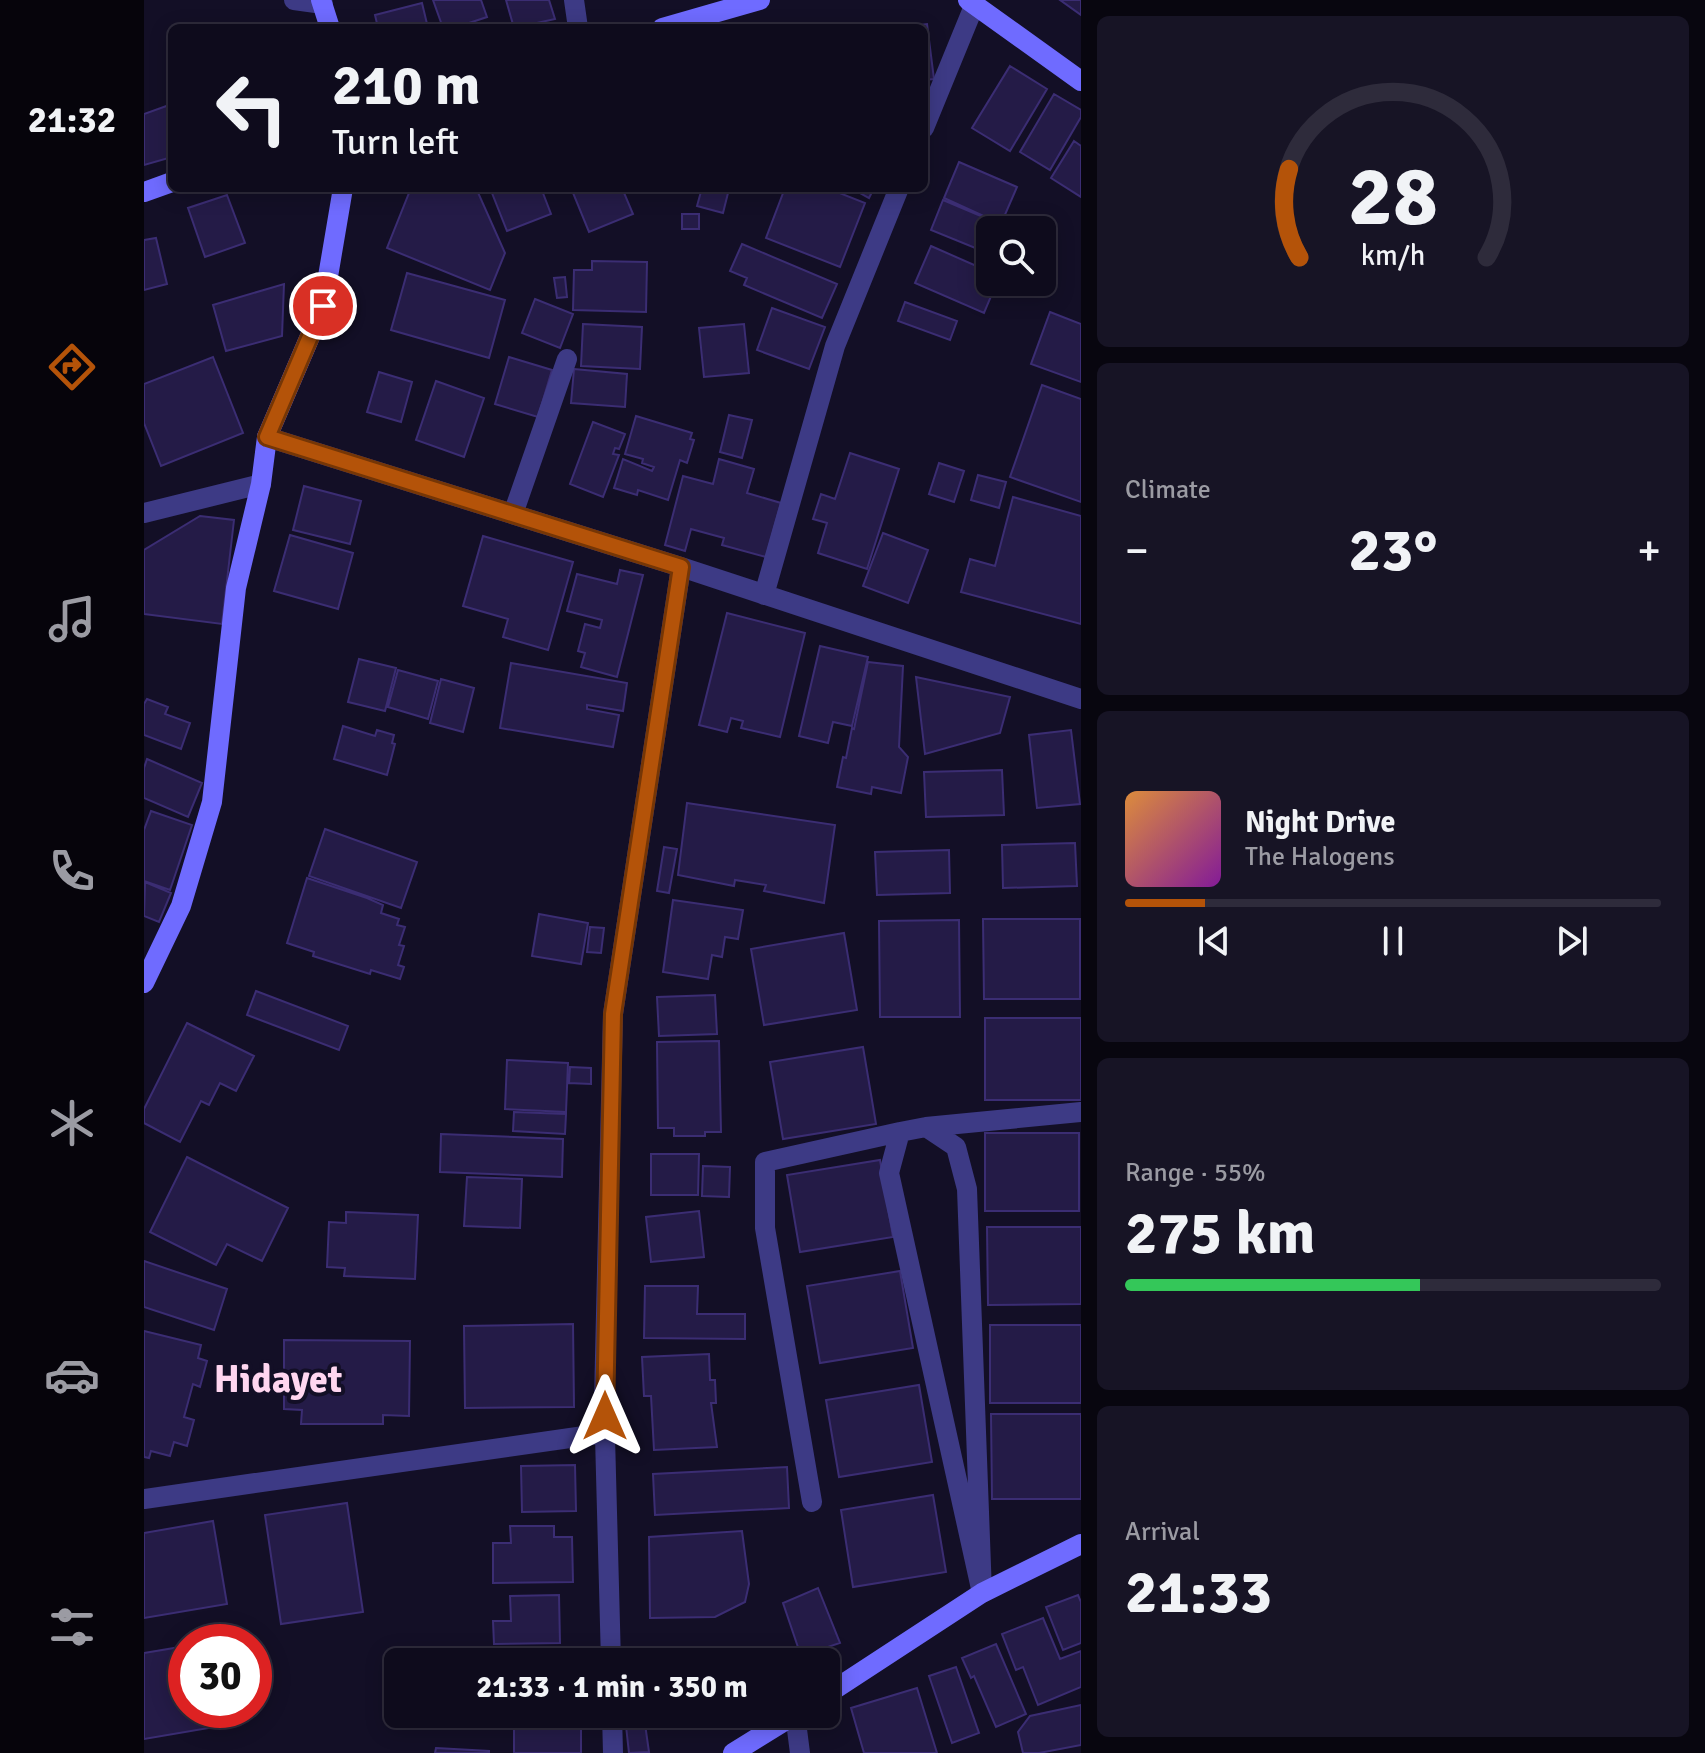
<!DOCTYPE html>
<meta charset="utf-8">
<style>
body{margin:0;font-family:Signika,sans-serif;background:#171425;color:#f1f3f6;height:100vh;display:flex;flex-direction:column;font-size:30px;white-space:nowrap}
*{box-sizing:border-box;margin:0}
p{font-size:26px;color:#9b9ba3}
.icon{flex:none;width:44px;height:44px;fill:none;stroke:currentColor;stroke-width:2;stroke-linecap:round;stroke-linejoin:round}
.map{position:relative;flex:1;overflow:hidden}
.sheet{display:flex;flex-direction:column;gap:16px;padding:16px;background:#08060f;width:624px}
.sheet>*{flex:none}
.top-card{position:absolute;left:24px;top:24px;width:760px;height:168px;border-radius:12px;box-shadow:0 4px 20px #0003,0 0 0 2px #2e2b3b;background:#0e0b1c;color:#f1f3f6;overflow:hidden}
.buttons{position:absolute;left:832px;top:216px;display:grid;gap:16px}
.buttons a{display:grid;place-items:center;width:80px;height:80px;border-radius:12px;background:#0e0b1c;box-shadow:0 4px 20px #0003,0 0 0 2px #2e2b3b;font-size:40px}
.speed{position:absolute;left:24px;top:1624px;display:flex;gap:16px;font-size:40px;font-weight:700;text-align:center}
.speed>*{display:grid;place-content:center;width:104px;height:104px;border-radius:50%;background:#0e0b1c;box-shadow:0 4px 20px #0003,0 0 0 2px #2e2b3b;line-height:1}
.speed .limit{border:12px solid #d22;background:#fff;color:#111}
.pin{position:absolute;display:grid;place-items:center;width:68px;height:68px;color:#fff;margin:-34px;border:4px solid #fff;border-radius:50%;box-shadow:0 2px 8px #0007}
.me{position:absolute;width:88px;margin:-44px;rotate:0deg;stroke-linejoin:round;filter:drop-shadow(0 0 6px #0008)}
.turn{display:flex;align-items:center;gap:28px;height:168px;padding:0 32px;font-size:36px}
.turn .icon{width:104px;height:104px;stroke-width:2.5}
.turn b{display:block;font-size:56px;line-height:68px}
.big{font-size:60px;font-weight:700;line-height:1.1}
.sheet .widget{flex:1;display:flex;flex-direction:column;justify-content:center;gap:12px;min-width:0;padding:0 28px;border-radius:12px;background:#171425}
.sheet .dial{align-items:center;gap:0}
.dial svg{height:208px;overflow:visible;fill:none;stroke:#2e2b3b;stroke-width:7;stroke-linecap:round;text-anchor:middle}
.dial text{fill:#f1f3f6;stroke:none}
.song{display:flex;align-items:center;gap:24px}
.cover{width:96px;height:96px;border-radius:12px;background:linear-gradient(135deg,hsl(30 70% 55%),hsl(290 70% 35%))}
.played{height:8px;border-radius:4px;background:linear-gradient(90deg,#b45309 15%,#2e2b3b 15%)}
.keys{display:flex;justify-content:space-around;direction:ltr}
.heat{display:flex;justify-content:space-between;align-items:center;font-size:44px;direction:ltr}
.charge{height:12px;border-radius:6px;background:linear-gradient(90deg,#34c759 55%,#2e2b3b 0)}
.trip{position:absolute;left:240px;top:1648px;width:456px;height:80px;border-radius:12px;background:#0e0b1c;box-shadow:0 4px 20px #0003,0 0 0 2px #2e2b3b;font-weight:700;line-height:80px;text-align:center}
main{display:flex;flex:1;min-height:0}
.tabs{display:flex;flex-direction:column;width:144px;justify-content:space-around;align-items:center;background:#06040b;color:#9b9ba3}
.tabs .icon{width:56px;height:56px}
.tabs .on{color:#b45309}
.tabs b{font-size:36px;color:#f1f3f6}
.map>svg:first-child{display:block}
.building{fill:#241b47;stroke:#3b2d73;stroke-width:2}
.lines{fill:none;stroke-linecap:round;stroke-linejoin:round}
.street{stroke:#3d3a85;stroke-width:20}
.secondary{stroke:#6f6bff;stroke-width:20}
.route-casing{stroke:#753606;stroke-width:20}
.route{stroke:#b45309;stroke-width:14}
.labels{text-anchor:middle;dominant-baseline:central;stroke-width:8;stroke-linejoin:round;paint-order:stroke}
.district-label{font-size:38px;font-weight:bold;fill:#ffd6f0;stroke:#130f26}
</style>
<main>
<nav class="tabs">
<b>21:32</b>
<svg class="icon on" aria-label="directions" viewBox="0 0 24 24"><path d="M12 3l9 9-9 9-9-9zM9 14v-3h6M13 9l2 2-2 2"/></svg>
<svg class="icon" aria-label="music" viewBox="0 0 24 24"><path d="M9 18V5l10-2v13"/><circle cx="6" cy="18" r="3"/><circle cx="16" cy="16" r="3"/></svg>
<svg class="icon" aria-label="phone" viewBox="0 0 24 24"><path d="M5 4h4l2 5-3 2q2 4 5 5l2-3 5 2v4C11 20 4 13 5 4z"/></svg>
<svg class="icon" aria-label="climate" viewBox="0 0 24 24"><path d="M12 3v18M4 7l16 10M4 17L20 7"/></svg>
<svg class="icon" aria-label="car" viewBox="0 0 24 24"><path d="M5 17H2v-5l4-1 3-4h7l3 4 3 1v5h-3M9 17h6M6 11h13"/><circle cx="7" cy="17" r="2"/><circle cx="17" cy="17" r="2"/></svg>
<svg class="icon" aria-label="filters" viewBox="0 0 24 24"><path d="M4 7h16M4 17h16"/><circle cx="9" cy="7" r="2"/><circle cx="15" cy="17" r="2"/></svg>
</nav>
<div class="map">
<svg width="937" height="1753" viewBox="0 0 937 1753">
<rect width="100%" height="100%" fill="#130f26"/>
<path class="building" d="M289 0H337L343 17 310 28H299Z
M362 0H405L411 19 370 28Z
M916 0H937V15Z
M278 3 284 28H234L231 15Z
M783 24 790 79 780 80V28H751Z
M866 66 903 89 866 151 828 128Z
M910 94 937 110V117L906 170 876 152Z
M28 104V157L0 165V114Z
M930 141 937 146V197L907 178Z
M815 162 873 187 857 224 800 198Z
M267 188H332L361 253 346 290 243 248Z
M346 188H397L407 214 363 231Z
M427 188H478L489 214 445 232Z
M558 188 584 193 579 213 553 206Z
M641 188H683L721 203 696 267 622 238Z
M707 188H730L725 198Z
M83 195 101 243 61 257 44 208Z
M799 200 870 230H846V254L787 230Z
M538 214H555V229H538Z
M12 238 23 284 0 290V240Z
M598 244 693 284 678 318 600 285 603 278 586 271Z
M787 246 846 272V282H853L840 313 771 283Z
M448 261 503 262 502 312 429 310 430 270H448Z
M263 273 361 300 345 358 247 330Z
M421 277 423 297 413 298 410 278Z
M140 284 138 336 82 351 69 305Z
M391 299 429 314 416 348 378 333Z
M761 302 813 321 806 340 754 321Z
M628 308 681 327 665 369 613 350Z
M906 312 937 324V382L887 364Z
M439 324 498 327 496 369 437 366Z
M600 324 605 373 560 377 555 328Z
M69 357 99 433 17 466 0 423V384Z
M365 357 408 370 394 417 351 404Z
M430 369 483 374 481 407 427 403Z
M235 372 268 382 257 422 223 412Z
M292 381 340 398 320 457 272 440Z
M898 385 937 399V502L866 477Z
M585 415 608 420 598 458 576 452Z
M492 416 548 433 546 439 550 440 543 463 536 460 524 500 494 490 493 495 470 488 479 459 508 471 510 467 498 463 499 459 481 454Z
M449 422 481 434 475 449 471 448 469 454 475 455 459 497 426 484Z
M706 453 755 469 723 569 674 553 683 523 669 519 677 494 691 499Z
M575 459 610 469 603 493 637 503 622 557 578 545 580 538 547 529 541 551 521 545 539 476 569 484Z
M795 463 820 471 810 502 785 494Z
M834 475 862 482 855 508 827 500Z
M160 486 217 501 206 544 149 530Z
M869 497 937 516V624L817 592 826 559 851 566Z
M56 516 90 520 78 624 0 614V550Z
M739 533 784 550 764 603 719 586Z
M146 535 209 553 194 609 130 591Z
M339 536 429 562 404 650 359 637 364 619 319 606Z
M476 570 499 575 473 677 437 667 441 653 434 651 441 624 456 628 458 620 423 611 433 574 473 584Z
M583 613 661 633 636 737 597 728 599 721 587 718 583 732 555 725Z
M676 646 724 657 708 726 689 722 684 743 655 736Z
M215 659 252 668 241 711 204 702Z
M724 662 759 666 755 747 764 757 757 793 728 787 727 794 693 787 699 757 702 758 708 728 710 729Z
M367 663 483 683 479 711 443 705V709L475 715 469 747 356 728Z
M254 670 294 681 284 719 244 707Z
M772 677 866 697 856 733 781 754Z
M297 679 330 688 319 732 286 723Z
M3 699 24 707 21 714 46 723 37 749 0 735V704Z
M199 726 231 736 233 730 250 735 248 743 251 744 243 775 190 759Z
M927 730 936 804 893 808 885 735Z
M3 759 58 783 44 817 0 798V768Z
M858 770 860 815 782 817 780 772Z
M543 803 691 825 680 903 620 891 622 885 591 880 590 886 534 875Z
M7 811 48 825 26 890 0 881V830Z
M181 829 273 862 257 908 165 876Z
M931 843 933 886 859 888 858 845Z
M520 847 533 849 525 893 513 891Z
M805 850 806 893 733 895 731 852Z
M163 878 223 898 239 905 237 913 255 919 253 925 261 927 255 945 260 946 254 965 260 967 256 979 227 970 226 974 169 956 170 952 143 943Z
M1 882 27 893 15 922 0 916Z
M529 900 599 910 594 939 581 937 578 957 568 955 564 979 519 972Z
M395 914 444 923 437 964 388 956Z
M839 919H936V999H840Z
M815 920 816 1017H736L735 921Z
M446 927 460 928 457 953 443 952Z
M700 933 713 1010 620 1025 607 949Z
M112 991 204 1026 195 1050 103 1015Z
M571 995 573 1034 515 1036 513 997Z
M841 1018H937V1100H841Z
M43 1023 110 1056 92 1091 76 1083 65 1105 57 1101 36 1142 0 1123V1109Z
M575 1041 577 1132H561V1136H530V1128H514L513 1042Z
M719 1047 732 1124 639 1139 626 1062Z
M363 1060 424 1063 422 1112 361 1109Z
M426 1067 447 1068V1084L425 1083Z
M370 1112 422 1114 421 1134 369 1131Z
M841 1133H935V1211H841Z
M297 1134 419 1139 418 1177 296 1172Z
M507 1154H555L554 1195H507Z
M43 1157 144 1208 118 1261 83 1244 72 1265 6 1232Z
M736 1160 749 1237 656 1252 643 1175Z
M559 1166 586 1167 585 1197 558 1196Z
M323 1177 378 1179 376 1228 320 1226Z
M555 1211 560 1257 507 1262 502 1217Z
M202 1212 274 1215 271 1279 200 1276 201 1268 183 1267 185 1222 202 1223Z
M843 1227H937V1304L844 1305Z
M0 1261 83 1289 70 1330 0 1307Z
M756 1271 769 1348 676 1363 663 1286Z
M501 1286H554L553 1314H601V1339L500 1338Z
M429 1324 430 1407 321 1408 320 1326Z
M846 1325H937V1403H846Z
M0 1331 57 1345 54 1358 63 1361 56 1387 49 1384 40 1417 50 1420 43 1446 30 1442 26 1456 7 1451 5 1458 0 1457Z
M140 1340 266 1341 265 1416 239 1415V1424H157L158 1410 140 1409Z
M565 1354 566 1380H571L572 1403H567L573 1447 510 1450 507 1396H500L498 1357Z
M775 1385 788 1462 695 1477 682 1400Z
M847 1414H937V1499H848Z
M431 1465 432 1511 378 1512 377 1466Z
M643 1467 645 1508 511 1515 509 1474Z
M789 1495 802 1572 709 1587 697 1510Z
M203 1503 219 1612 137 1624 121 1515Z
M69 1521 83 1604 0 1618V1533Z
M366 1526H410V1537H428L429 1582 349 1583V1543H367Z
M598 1531 605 1584 601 1602 571 1617 506 1618 505 1537Z
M674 1588 696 1643 657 1656 639 1603Z
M415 1595 416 1643 350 1644 349 1621H367L366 1596Z
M934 1595 937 1602V1643L919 1650 902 1607Z
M899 1618 916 1659 937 1651V1687L894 1705 879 1667 872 1670 858 1634Z
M852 1644 882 1714 852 1727 830 1676 827 1678 818 1658Z
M42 1646V1710H98L100 1722 0 1739V1653Z
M812 1667 835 1733 808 1743 785 1676Z
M773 1688 793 1753H720L707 1708Z
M937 1705V1745L895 1753H879L874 1732 886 1716Z
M370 1716H437V1753H370Z
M501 1724 505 1752 485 1753 482 1726Z
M292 1748 345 1751V1753H291Z"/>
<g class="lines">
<path class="street" d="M150 0 179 4
M430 0 434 28
M780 128 830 6
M123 437 537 567 937 699
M0 513 117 484
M369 514 423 359
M620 595 691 346 755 188
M782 1127 812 1147 823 1189 838 1593 745 1173 756 1132Z
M782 1127 937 1112
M0 1499 461 1433
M668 1502 621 1228V1162L756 1132
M467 1662 460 1399 469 1014 537 567
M468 1714 469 1753
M651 1714 656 1753"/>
<path class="secondary" d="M177 0 186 28
M824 0 937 81
M518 28 616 0
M0 192 28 182
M0 983 37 906 68 802 92 588 117 484 123 437 179 306 199 188
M682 1695 838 1593 937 1544
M589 1753 652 1714"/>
</g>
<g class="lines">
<defs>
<path id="route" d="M179 306 123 437 537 567 469 1014 461 1416"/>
</defs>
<use href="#route" class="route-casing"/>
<use href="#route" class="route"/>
</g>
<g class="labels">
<g class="district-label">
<text x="134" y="1379">Hidayet</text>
</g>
</g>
</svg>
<div class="buttons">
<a><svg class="icon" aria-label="search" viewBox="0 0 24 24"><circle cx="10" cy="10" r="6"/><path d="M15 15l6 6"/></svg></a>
</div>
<div class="speed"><div class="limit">30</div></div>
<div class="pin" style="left:179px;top:306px;background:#d93025"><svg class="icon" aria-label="arrive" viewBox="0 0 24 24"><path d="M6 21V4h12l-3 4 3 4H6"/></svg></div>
<svg class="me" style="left:461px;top:1416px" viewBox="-20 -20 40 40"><path d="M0-17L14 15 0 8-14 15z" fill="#b45309" stroke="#fff" stroke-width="4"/></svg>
<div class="trip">21:33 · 1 min · 350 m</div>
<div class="top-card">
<div class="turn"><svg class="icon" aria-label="left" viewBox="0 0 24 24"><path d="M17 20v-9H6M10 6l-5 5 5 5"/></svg><div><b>210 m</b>Turn left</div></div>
</div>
</div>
<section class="sheet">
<div class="widget dial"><svg viewBox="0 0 100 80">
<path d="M14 69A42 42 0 1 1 86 69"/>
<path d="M14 69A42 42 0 0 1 10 35" stroke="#b45309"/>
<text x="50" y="56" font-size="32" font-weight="700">28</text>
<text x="50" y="72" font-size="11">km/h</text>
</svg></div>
<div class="widget"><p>Climate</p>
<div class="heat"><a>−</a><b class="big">23°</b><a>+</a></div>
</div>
<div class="widget">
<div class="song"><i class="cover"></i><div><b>Night Drive</b><p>The Halogens</p></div></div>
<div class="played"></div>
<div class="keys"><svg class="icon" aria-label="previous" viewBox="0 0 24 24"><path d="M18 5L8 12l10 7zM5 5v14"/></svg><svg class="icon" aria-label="pause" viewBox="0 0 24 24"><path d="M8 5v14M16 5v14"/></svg><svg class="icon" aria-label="next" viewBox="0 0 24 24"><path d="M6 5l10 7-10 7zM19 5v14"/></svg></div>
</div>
<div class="widget"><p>Range · 55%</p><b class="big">275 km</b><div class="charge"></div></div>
<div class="widget"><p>Arrival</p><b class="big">21:33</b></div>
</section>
</main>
